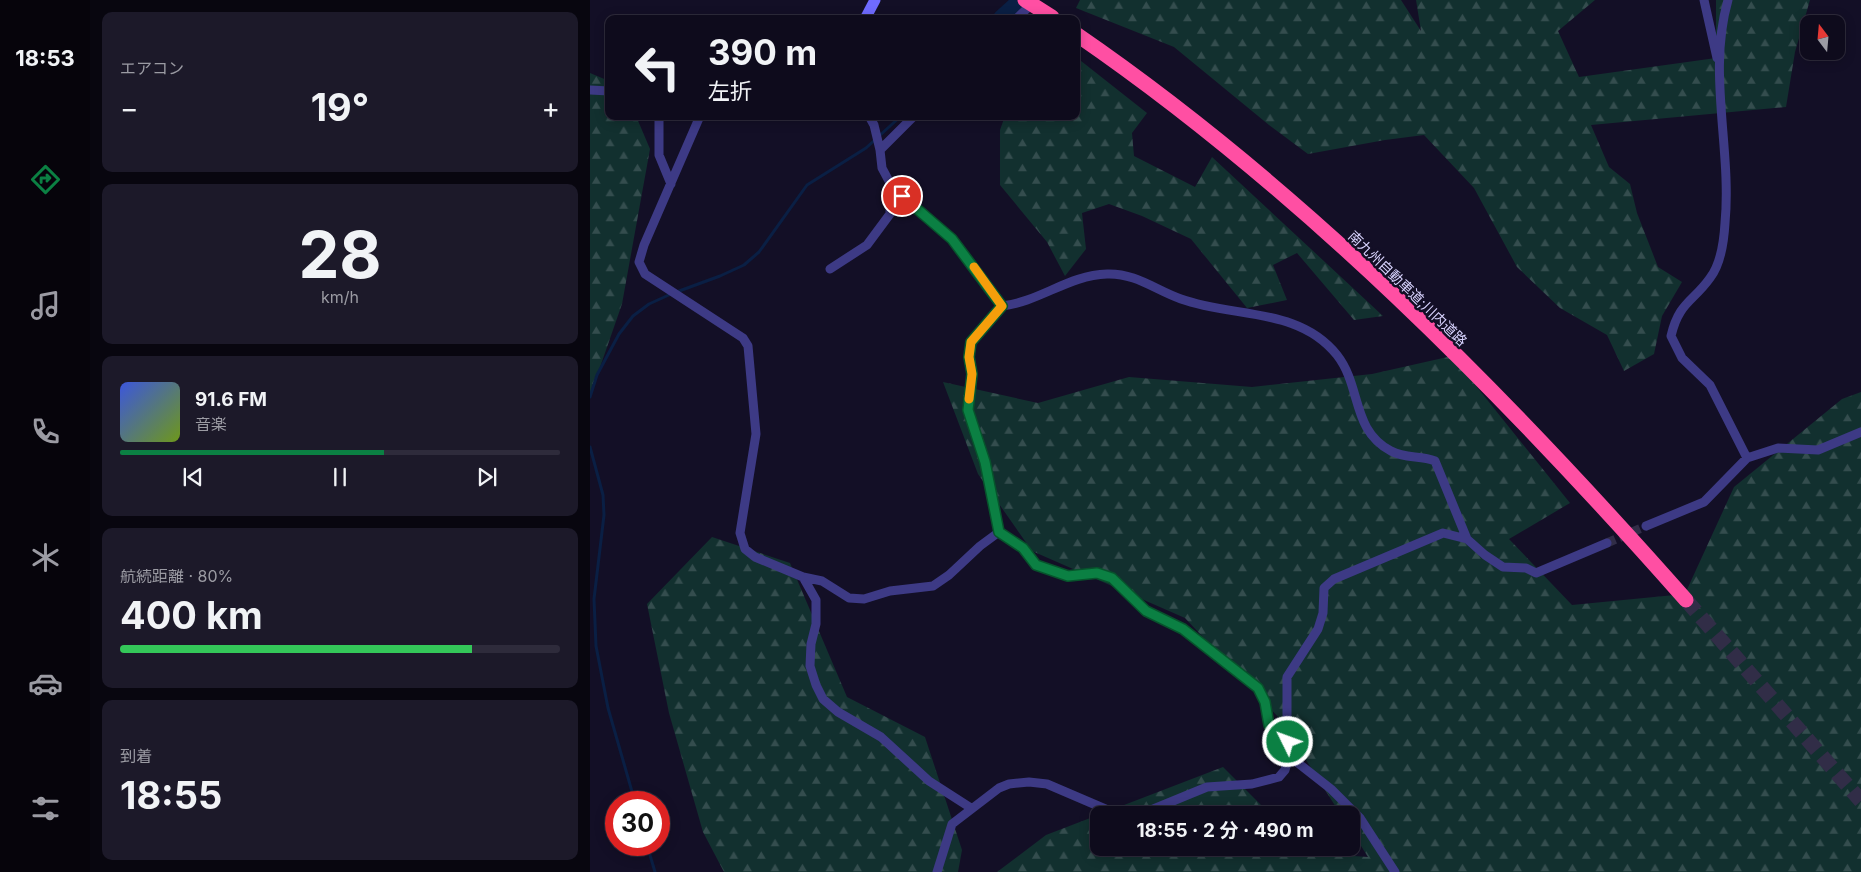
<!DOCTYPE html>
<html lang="ja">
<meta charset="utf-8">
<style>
body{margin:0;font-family:Inter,"Noto Sans JP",sans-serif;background:#1c1929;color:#f1f3f6;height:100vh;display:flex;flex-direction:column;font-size:19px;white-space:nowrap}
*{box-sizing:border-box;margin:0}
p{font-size:16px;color:#9b9ba3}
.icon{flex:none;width:28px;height:28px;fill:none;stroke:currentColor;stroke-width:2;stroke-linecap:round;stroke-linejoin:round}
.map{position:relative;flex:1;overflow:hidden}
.sheet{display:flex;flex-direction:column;gap:12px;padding:12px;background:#08060f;width:500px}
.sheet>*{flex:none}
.top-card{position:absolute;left:15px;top:15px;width:475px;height:105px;border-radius:10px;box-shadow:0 2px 12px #0003,0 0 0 1px #2e2b3b;background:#0e0b1c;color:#f1f3f6;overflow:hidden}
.needle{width:32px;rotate:344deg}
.fabs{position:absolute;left:1210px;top:15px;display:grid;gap:10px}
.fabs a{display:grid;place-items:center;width:45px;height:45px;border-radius:10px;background:#0e0b1c;box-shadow:0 2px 12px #0003,0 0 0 1px #2e2b3b;font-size:25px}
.speed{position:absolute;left:15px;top:791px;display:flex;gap:10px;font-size:25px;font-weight:700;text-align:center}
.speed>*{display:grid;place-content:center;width:65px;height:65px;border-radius:50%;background:#0e0b1c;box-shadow:0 2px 12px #0003,0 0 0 1px #2e2b3b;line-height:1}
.speed .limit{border:8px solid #d22;background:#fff;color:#111}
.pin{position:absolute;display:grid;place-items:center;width:42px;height:42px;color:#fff;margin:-21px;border:2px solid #fff;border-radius:50%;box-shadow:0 1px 5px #0007}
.me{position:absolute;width:55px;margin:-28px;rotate:312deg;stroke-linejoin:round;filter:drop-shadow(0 0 4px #0008)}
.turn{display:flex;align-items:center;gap:18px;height:105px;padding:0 20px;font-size:22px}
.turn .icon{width:65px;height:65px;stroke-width:2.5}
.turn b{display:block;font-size:35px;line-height:42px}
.big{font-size:38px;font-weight:700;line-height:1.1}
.sheet .widget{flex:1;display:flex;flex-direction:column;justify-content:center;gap:8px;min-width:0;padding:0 18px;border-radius:10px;background:#1c1929}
.sheet .dial{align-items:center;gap:0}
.dial b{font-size:65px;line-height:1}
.song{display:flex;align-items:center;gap:15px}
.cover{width:60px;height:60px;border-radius:8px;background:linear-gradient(135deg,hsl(230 70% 55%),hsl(80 70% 35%))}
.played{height:5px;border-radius:2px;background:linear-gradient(90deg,#0b8043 60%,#2e2b3b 60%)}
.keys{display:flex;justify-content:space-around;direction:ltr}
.heat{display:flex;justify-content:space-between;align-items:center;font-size:28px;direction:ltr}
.charge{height:8px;border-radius:4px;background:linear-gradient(90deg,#34c759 80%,#2e2b3b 0)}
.trip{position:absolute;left:500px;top:806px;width:270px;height:50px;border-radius:10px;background:#0e0b1c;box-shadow:0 2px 12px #0003,0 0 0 1px #2e2b3b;font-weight:700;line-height:50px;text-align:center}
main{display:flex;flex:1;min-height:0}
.tabs{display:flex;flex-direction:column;width:90px;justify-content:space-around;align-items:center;background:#06040b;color:#9b9ba3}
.tabs .icon{width:35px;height:35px}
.tabs .active{color:#0b8043}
.tabs b{font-size:22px;color:#f1f3f6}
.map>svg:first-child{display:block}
.forest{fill:url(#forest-firs)}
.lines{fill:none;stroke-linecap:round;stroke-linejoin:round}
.stream{stroke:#0a1f44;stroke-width:3}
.river{stroke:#0a1f44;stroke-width:19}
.street-tunnel{stroke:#312d47;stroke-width:9;stroke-dasharray:9 4.5;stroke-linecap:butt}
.highway-tunnel{stroke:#312d47;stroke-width:15;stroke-dasharray:15 8;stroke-linecap:butt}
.street{stroke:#3d3a85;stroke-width:9}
.secondary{stroke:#6f6bff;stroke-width:11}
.highway{stroke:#ff4fa3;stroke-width:15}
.highway-bridge{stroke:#ff4fa3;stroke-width:15}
.route-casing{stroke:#07532c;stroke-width:12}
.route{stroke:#0b8043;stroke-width:9}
.slow{stroke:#f59e0b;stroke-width:9}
.labels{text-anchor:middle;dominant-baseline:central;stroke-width:5;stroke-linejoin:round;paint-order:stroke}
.street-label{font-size:14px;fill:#d9d4ff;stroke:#130f26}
</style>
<main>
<nav class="tabs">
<b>18:53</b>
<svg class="icon active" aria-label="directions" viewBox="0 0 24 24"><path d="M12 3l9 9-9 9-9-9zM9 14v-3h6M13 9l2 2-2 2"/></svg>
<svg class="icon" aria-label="music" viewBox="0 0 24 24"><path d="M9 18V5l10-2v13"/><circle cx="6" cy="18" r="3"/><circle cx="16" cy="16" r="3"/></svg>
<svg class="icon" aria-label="phone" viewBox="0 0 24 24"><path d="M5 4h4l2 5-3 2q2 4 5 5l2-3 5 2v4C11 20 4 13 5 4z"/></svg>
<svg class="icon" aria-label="climate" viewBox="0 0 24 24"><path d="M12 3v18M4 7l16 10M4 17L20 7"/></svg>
<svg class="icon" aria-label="car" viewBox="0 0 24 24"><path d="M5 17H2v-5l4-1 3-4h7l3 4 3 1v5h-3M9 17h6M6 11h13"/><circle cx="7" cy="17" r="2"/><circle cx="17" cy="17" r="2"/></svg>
<svg class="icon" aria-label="filters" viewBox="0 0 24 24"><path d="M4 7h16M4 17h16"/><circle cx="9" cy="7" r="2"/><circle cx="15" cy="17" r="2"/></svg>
</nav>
<section class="sheet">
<div class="widget"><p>エアコン</p>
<div class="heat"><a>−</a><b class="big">19°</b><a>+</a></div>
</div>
<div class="widget dial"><b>28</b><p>km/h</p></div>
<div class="widget">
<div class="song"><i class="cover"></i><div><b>91.6 FM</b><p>音楽</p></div></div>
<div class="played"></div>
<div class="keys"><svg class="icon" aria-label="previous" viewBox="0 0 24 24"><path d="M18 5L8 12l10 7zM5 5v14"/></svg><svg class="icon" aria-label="pause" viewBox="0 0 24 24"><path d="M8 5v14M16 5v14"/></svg><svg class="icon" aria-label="next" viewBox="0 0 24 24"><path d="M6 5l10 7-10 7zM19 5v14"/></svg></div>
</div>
<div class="widget"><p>航続距離 · 80%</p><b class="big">400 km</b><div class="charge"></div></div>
<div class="widget"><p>到着</p><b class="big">18:55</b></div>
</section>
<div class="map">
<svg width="1271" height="872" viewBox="0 0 1271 872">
<defs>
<pattern id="forest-firs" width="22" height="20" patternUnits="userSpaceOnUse" patternTransform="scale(1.25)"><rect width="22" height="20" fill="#12302f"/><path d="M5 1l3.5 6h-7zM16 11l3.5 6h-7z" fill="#344d4e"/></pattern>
</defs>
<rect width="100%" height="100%" fill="#130f26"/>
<path class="forest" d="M490 0H811L831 31 826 0H1005L968 31 989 77 1126 58V0H1220L1205 52 1196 107 1001 125 1019 167 1040 184 1047 213 1068 267 1092 282 1072 316 1064 354 1034 371 1017 335 970 308 927 267 884 188 834 135 795 140 718 154 679 125 584 47 486 8Z
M486 57 557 113 542 133 544 156 605 187 622 157 793 316 764 320 707 253 683 265 697 300 657 308 601 239 552 216 519 204 492 213 496 249 475 276 457 242 410 185V130L415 116H486Z
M0 73 19 81V116H46L60 149 32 304 0 396Z
M862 356 980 503 919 539 982 605 1095 594 1144 487 1252 399 1271 392V872H407L456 835 633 767 681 815H509V848H714L720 853 778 857 761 830V815H751L690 719 595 618 442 551 388 474 353 382 448 403 539 377 662 387 782 374Z
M122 537 200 563 257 697 335 737 372 850 368 872H134L113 832 79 713 57 604Z"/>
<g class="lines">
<path class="stream" d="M0 397 7 375 29 334 43 316 59 304 81 294 130 276 154 265 169 252 217 185 276 148 311 116
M0 447 13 495 14 515 4 599 6 646 18 708 45 802
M57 845 65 872"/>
<path class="river" d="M412 19 433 0"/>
<path class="street-tunnel" d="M1017 543 1056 526"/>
<path class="highway-tunnel" d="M1096 600 1271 801"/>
<path class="street" d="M1114 0 1127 58
M1138 0C1117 73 1142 149 1135 223 1134 240 1131 264 1120 278 1103 302 1089 302 1081 336L1092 358 1120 385 1157 458
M426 19 444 2
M0 90 19 91
M68 116 69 121V155L81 184
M110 116 54 245 49 262 55 274 153 338 158 346 166 434 150 533 155 549 165 557 213 577 232 581 259 598 274 599 300 591 343 586 359 575 390 546 409 532
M279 116 284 125 290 150 292 168 300 183 312 196 362 239 412 306
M290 150 324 116
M240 269 277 245 300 214V202L308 192
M1056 526 1114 502 1157 458 1188 448 1228 450 1271 432
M213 577 226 600V624L221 644 220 666 226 685 233 699 248 712 291 737 339 781 381 808
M697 742 684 734 679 725 675 702 669 688 593 629 556 611 521 578 507 573 478 576 447 565 433 548 409 532 395 462 378 410 382 374 379 357 381 342 412 306C449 302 479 275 517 274 546 273 565 290 591 299 644 318 709 307 747 355 772 387 761 430 801 451 815 459 831 455 845 461L877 539 895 555 913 567 936 568 946 573 1017 543
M699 756 741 789 770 818 805 872
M347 872 362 824 409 788 419 784 439 782 457 784 520 811 561 810 617 787 662 784 689 777 695 770 699 756 697 742V677L728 629 733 613 734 588 744 579 853 533 877 539"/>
<path class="secondary" d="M275 19 285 0"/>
<path class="highway" d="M486 34C713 190 914 394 1096 600"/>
<path class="highway-bridge" d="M435 0 462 17"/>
</g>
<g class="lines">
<defs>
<path id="route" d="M312 196 362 239 412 306 381 342 379 357 382 374 378 410 395 462 409 532 433 548 446 565 478 576 507 573 522 578 556 611 593 629 668 688 675 702 679 725 684 734 698 742"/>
</defs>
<use href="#route" class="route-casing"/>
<use href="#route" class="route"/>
<path class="slow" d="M379 399 382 374 379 357 381 342 412 306 384 267"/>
</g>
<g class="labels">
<g class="street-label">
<text transform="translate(818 288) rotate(44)">南九州自動車道;川内道路</text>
</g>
</g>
</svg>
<div class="fabs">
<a><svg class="needle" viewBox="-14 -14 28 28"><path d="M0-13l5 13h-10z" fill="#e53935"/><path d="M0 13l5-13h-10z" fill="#9b9ba3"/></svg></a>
</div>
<div class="speed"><div class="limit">30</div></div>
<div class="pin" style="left:312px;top:196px;background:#d93025"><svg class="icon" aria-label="arrive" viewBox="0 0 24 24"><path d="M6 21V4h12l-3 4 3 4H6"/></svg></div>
<svg class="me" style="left:698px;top:742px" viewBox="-20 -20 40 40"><circle r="17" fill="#0b8043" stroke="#fff" stroke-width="3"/><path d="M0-11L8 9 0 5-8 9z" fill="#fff"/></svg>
<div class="trip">18:55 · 2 分 · 490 m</div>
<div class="top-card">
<div class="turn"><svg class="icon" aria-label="left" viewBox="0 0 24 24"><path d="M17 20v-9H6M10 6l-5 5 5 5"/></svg><div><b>390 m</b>左折</div></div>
</div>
</div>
</main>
